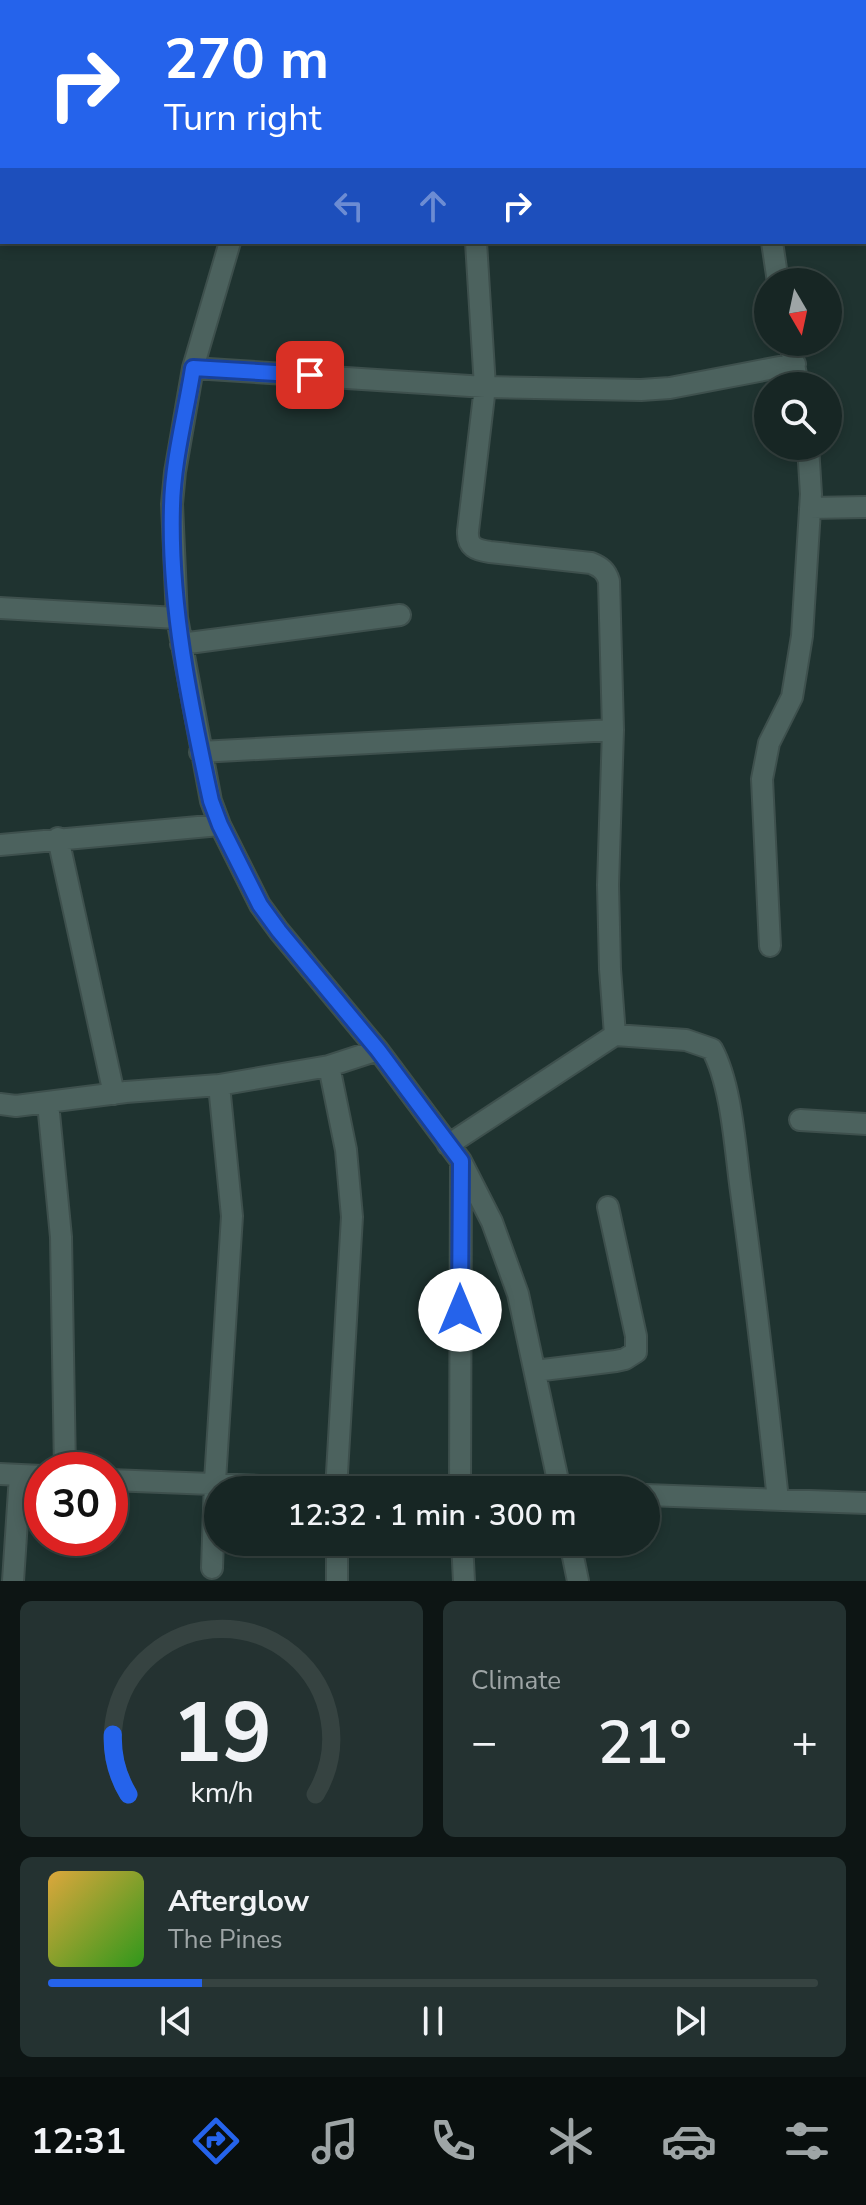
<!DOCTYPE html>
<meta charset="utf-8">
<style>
body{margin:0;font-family:"Nunito Sans",sans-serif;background:#243231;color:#f1f3f6;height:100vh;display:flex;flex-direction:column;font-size:30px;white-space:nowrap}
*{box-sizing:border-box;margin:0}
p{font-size:26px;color:#9ea5a6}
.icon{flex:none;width:44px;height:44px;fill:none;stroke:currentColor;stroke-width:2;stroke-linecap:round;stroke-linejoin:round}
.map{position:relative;height:1581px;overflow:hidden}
.sheet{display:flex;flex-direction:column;gap:20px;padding:20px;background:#0d1514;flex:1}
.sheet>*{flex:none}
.guide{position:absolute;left:0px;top:0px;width:866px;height:244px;box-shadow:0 4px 12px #0003,0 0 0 2px #364341;background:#2563eb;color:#fff;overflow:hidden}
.needle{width:52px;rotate:171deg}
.tools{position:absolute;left:754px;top:268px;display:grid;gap:16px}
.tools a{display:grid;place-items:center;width:88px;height:88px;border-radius:50%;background:#172624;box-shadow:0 4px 12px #0003,0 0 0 2px #364341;font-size:40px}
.speed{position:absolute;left:24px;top:1452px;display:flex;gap:16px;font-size:40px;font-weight:700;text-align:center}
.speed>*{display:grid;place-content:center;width:104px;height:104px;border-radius:50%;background:#172624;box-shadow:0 4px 12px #0003,0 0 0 2px #364341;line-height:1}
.speed .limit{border:12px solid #d22;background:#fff;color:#111}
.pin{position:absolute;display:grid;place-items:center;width:68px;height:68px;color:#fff;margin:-34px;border-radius:16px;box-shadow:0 4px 12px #0006}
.me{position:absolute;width:88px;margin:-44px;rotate:0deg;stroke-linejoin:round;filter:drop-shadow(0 0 6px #0008)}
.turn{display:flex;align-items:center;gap:28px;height:168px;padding:0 32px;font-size:36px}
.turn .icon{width:104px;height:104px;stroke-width:2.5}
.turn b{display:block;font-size:56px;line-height:68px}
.lanes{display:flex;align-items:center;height:76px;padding:0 32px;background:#0003;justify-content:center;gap:40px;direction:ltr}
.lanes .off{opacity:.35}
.big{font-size:60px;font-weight:600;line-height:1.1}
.sheet .widget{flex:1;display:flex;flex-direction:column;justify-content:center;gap:12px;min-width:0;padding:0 28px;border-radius:12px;background:#243231}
.sheet .dial{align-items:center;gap:0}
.dial svg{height:208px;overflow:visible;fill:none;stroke:#364341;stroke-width:7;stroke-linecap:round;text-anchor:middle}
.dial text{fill:#f1f3f6;stroke:none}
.song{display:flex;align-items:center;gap:24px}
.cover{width:96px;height:96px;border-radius:12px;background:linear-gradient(135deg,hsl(40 70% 55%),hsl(110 70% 35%))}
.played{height:8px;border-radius:4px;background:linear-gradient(90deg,#2563eb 20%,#364341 20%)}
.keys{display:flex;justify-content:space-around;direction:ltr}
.heat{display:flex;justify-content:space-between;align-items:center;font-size:44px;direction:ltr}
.sheet .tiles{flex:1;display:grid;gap:20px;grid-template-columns:1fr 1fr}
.widget:last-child{grid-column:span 2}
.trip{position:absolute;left:204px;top:1476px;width:456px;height:80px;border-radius:40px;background:#172624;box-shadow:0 4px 12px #0003,0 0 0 2px #364341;font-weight:600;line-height:80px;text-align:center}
.menu{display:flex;height:128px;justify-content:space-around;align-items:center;background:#090f0e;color:#9ea5a6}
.menu .icon{width:56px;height:56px}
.menu .active{color:#2563eb}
.menu b{font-size:36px;color:#f1f3f6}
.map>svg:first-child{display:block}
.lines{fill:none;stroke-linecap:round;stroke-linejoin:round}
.street-casing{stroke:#3e504d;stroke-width:24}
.street{stroke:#4c625e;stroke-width:20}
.route-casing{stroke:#184099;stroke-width:20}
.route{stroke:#2563eb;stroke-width:14}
</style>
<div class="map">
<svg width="866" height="1581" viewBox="0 0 866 1581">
<rect width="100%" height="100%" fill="#1f3330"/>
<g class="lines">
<defs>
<path id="street" d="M268 0V2
M455 0V2
M745 0V2
M864 216H866
M230 242 193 368 175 472 172 504 177 618 211 801 220 825 260 905 279 931 378 1050 461 1161 492 1222 518 1294 560 1490
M476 242 485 387 468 531C467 547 476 550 490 552L591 563C601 567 606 571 609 581L613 730 608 885 610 969 615 1035
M772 242 778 282
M790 342 798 386
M193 368 485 387 641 390 670 388 795 364
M810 508 866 507
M0 608 177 618
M181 644 400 615
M200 752 613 730
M58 838 114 1094
M0 845 220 825
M770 946 762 779 769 743 792 697 802 636 811 494 808 446
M329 1066 346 1150 352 1217 336 1490
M48 1103 61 1237 65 1470
M0 1104 16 1106 126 1092 219 1085 329 1066 378 1050
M800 1120 866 1124
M448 1145 615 1035 686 1040 712 1049C732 1086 735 1149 741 1191 755 1294 767 1397 778 1500
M535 1371 616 1361 625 1359 636 1352V1336L608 1207
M0 1474 42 1476
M110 1480 360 1490
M460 1490 461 1166
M646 1495 866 1503
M337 1542V1581
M462 1542 464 1581
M570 1542 578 1581
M212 1568 215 1481 232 1216 219 1085
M13 1581 20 1475"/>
</defs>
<use href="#street" class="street-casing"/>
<use href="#street" class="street"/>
</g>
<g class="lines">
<defs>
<path id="route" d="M310 375 193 368C186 413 173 460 172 506 169 605 190 705 211 801L220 825 260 905 279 931 378 1050 461 1161 460 1310"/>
</defs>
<use href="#route" class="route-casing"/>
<use href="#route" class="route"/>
</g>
</svg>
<div class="tools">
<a><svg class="needle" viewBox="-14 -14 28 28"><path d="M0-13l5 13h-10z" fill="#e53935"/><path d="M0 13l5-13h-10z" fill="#9ea5a6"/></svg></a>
<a><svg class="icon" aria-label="search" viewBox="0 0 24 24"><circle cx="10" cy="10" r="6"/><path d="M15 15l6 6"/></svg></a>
</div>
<div class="speed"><div class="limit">30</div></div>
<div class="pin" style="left:310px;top:375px;background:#d93025"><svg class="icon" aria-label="arrive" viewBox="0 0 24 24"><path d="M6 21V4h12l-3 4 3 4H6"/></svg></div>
<svg class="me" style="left:460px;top:1310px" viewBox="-20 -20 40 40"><circle r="19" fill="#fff"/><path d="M0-13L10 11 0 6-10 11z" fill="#2563eb"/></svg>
<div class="trip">12:32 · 1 min · 300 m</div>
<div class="guide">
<div class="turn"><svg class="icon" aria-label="right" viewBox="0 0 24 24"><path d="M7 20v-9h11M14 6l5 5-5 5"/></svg><div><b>270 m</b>Turn right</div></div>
<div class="lanes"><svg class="icon off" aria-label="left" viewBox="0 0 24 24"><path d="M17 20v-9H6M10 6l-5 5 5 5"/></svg><svg class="icon off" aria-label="ahead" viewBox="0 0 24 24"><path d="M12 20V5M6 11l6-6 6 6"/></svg><svg class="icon" aria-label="right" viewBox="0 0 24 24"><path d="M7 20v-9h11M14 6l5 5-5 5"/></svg></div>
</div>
</div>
<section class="sheet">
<div class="tiles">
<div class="widget dial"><svg viewBox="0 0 100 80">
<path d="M14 69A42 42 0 1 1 86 69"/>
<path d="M14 69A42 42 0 0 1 8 46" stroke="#2563eb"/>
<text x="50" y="56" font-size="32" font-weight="700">19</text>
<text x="50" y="72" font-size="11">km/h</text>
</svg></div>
<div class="widget"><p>Climate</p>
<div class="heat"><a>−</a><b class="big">21°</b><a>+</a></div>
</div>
<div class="widget">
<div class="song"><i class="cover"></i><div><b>Afterglow</b><p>The Pines</p></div></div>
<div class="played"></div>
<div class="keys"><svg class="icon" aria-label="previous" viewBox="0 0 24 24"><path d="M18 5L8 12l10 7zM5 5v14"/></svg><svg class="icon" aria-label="pause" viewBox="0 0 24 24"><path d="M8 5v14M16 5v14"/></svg><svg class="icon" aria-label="next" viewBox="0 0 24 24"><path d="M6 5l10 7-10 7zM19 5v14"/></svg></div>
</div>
</div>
</section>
<nav class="menu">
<b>12:31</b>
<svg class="icon active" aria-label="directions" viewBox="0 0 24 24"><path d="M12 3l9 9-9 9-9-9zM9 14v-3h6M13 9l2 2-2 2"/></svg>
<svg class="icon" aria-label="music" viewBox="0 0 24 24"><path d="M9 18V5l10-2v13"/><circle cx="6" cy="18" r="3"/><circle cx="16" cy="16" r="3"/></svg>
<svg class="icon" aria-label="phone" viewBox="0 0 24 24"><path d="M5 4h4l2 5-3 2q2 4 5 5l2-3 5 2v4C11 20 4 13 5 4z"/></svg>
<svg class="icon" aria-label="climate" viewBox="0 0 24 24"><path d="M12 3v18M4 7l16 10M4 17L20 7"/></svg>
<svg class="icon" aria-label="car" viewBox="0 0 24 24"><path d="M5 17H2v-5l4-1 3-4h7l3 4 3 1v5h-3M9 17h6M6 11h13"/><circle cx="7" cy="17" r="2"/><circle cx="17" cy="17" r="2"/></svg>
<svg class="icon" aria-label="filters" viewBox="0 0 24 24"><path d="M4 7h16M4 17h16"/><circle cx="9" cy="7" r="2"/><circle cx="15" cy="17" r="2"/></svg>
</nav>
